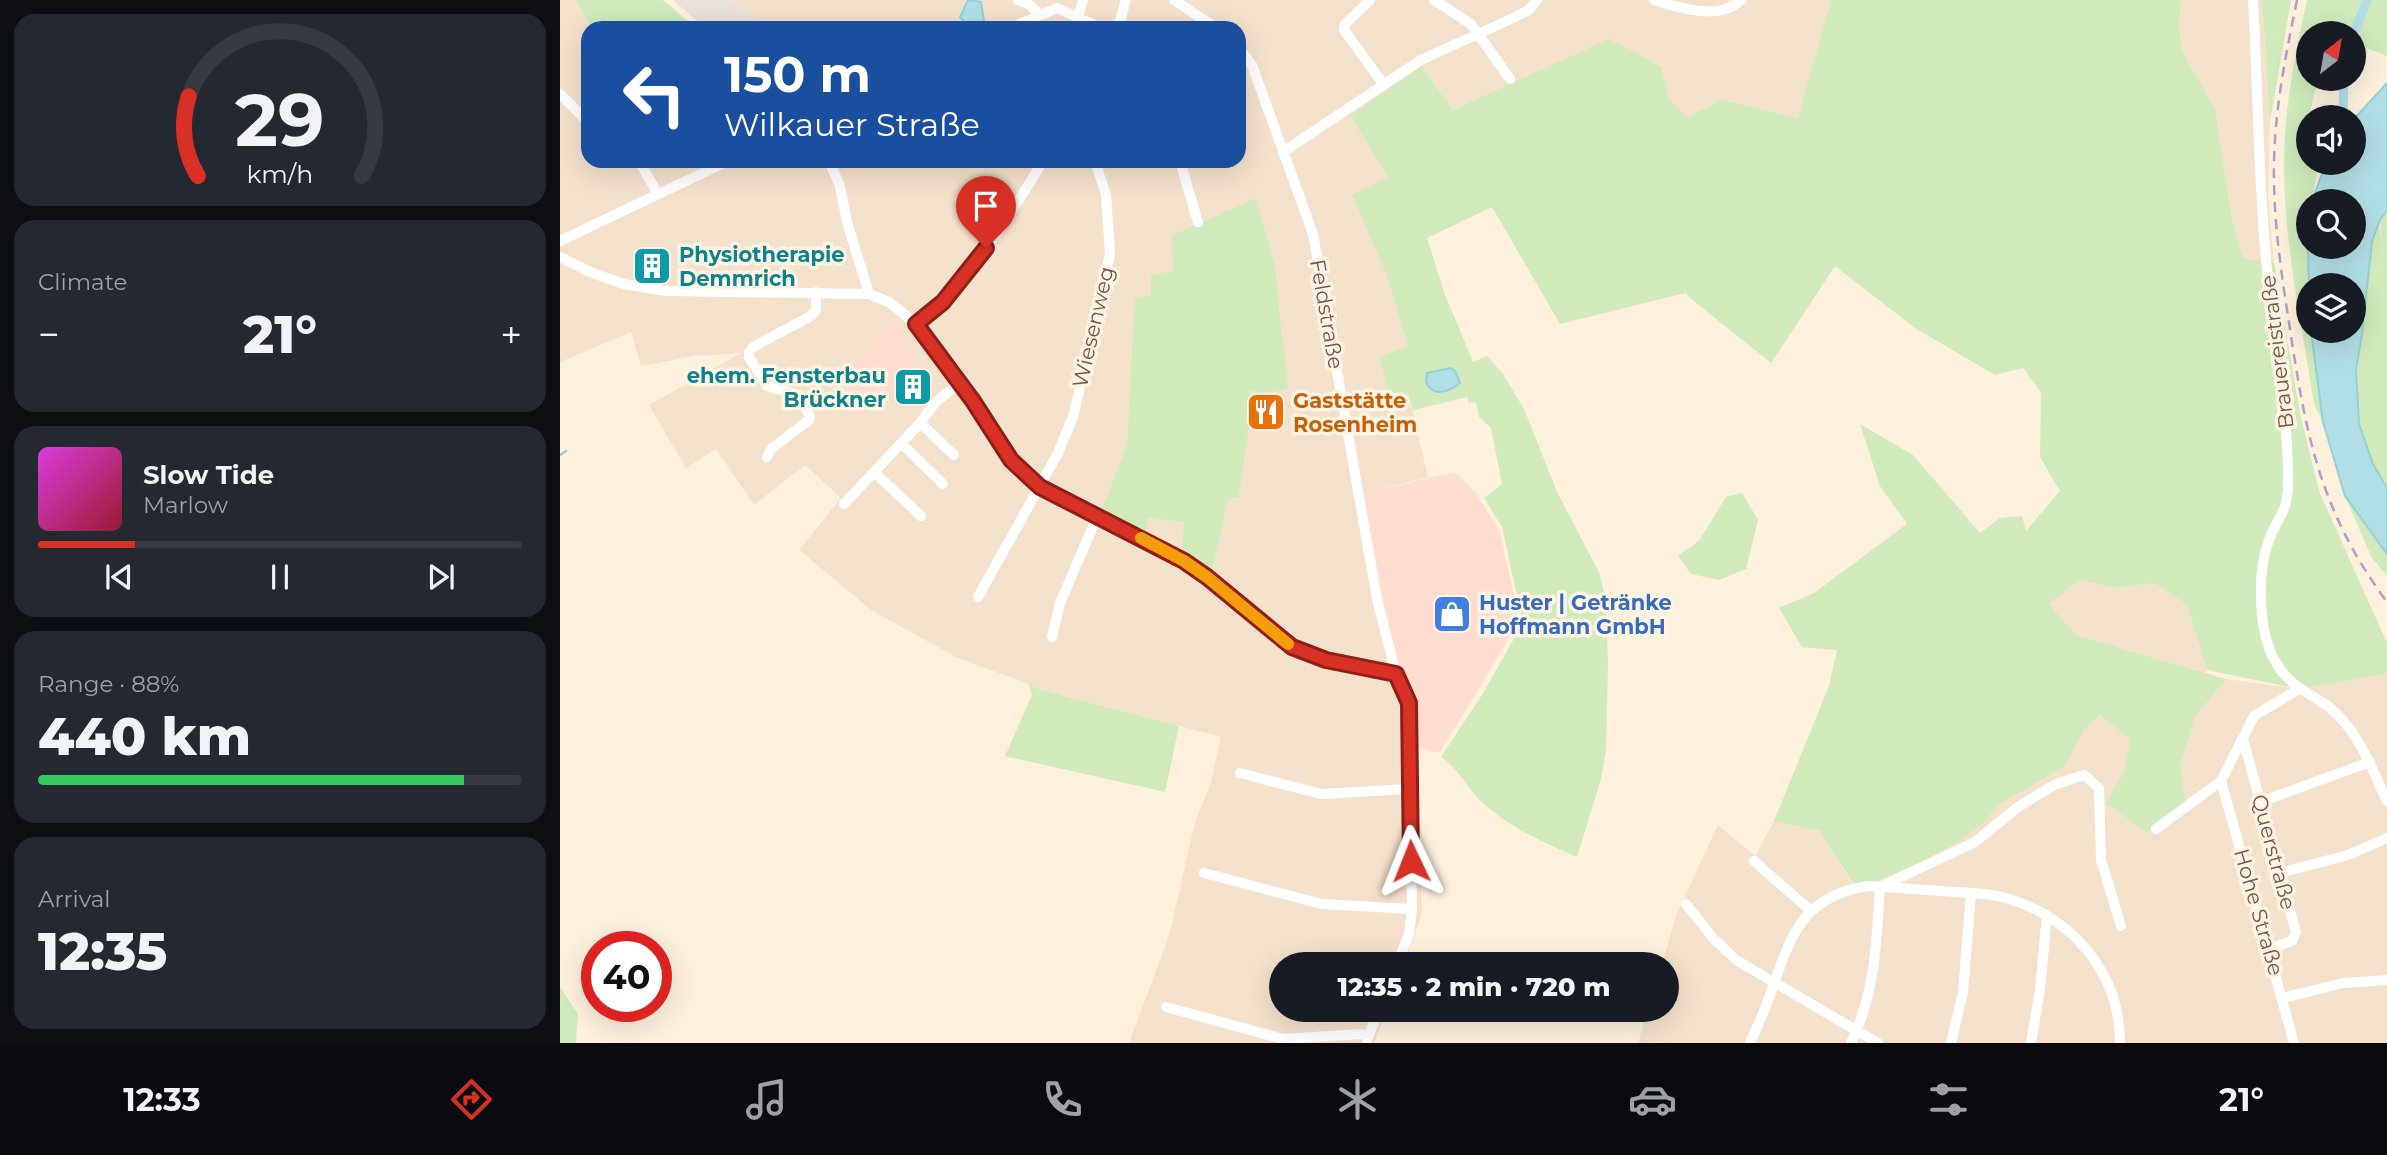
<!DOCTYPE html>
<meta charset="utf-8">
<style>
body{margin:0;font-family:Montserrat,sans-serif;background:#242831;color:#f1f3f6;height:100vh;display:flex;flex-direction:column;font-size:26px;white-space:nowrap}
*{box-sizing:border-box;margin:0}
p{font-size:23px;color:#9ea1a6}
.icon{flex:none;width:38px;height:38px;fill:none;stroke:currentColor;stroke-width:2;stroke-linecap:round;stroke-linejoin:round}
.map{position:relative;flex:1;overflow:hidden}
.drawer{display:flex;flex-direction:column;gap:14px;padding:14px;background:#0d0f14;width:560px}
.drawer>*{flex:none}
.guide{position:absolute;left:21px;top:21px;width:665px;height:147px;border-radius:21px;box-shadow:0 7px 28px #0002;background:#1a4fa0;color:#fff;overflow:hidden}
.needle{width:46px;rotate:31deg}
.tools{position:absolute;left:1736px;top:21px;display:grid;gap:14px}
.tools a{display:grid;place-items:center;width:70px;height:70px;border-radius:50%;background:#171b24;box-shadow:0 7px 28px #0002;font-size:35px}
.speed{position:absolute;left:21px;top:931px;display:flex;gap:14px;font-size:35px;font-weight:700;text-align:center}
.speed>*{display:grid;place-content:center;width:91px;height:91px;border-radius:50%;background:#171b24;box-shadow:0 7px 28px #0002;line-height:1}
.speed .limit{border:10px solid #d22;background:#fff;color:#111}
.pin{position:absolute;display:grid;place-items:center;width:60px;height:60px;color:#fff;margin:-72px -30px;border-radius:50% 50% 50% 0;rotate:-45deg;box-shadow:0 0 7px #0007}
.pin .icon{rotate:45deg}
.me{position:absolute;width:77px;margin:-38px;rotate:358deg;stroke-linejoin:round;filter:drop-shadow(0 0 5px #0008)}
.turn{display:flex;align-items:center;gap:24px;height:147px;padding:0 28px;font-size:32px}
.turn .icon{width:91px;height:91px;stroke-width:2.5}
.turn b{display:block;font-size:49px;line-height:60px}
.big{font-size:52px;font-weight:800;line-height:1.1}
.drawer .widget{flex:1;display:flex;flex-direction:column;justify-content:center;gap:10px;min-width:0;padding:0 24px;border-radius:21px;background:#242831}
.drawer .dial{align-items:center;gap:0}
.dial svg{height:182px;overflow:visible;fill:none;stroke:#363941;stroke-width:7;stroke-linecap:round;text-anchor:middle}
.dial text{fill:#f1f3f6;stroke:none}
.song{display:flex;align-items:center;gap:21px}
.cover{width:84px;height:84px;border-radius:10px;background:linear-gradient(135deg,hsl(300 70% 55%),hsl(350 70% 35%))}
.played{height:7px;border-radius:4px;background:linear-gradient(90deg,#d93025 20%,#363941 20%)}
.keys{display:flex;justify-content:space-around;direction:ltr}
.heat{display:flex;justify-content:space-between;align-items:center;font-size:38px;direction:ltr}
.charge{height:10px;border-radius:5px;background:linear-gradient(90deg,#34c759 88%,#363941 0)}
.trip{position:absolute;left:709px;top:952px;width:410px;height:70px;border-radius:35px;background:#171b24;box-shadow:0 7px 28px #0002;font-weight:800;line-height:70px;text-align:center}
.tab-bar{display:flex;height:112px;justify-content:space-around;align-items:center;background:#090b0e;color:#9ea1a6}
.tab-bar .icon{width:49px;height:49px}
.tab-bar .current{color:#d93025}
.tab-bar b{font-size:32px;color:#f1f3f6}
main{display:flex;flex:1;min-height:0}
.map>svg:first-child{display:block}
.residential{fill:#f4e1cc;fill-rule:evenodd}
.commercial{fill:#feddd0}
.industrial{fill:#eae1da}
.green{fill:#d0eabc}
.water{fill:#b2dfe6;stroke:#98cfd8;stroke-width:2}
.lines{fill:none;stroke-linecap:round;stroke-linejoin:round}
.stream{stroke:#98cfd8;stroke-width:2.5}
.canal{stroke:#b2dfe6;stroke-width:9}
.minor{stroke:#fff;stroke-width:10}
.rail{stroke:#b29dc5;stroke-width:2.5;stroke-dasharray:10 7;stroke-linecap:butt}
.route-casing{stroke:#8d1f18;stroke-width:18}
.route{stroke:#d93025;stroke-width:12}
.slow{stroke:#f59e0b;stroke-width:12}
.labels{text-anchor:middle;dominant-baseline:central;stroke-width:7;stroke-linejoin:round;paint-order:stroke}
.culture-label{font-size:21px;font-weight:bold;fill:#0d838f;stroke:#fff4e4;text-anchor:start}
.street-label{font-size:21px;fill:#735546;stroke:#fff4e4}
.food-label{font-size:21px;font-weight:bold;fill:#c56008;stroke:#fff4e4;text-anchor:start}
.shop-label{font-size:21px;font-weight:bold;fill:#366cbe;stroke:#fff4e4;text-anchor:start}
</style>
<main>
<section class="drawer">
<div class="widget dial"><svg viewBox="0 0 100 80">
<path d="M14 69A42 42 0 1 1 86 69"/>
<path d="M14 69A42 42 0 0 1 10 34" stroke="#d93025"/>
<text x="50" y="56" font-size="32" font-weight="700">29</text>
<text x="50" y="72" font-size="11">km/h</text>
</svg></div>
<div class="widget"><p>Climate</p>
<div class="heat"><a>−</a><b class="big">21°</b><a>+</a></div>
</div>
<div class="widget">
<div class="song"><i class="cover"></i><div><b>Slow Tide</b><p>Marlow</p></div></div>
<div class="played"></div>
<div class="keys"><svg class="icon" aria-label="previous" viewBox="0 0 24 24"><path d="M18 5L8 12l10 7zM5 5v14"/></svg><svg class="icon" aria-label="pause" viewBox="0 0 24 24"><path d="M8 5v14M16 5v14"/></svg><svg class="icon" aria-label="next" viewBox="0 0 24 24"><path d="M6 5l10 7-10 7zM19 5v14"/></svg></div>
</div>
<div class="widget"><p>Range · 88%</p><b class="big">440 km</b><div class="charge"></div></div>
<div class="widget"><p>Arrival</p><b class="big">12:35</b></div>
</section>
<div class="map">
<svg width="1827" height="1043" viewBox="0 0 1827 1043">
<rect width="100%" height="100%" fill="#fdf0dd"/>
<path class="residential" d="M0 0H16L31 28H28V161H679V28H211L168 0H1271L1239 118 1163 100 1127 117 1108 98 1102 67 1049 40 893 110 863 67 829 177 826 273 848 347 819 356 829 396 848 392 868 477 802 494 828 630 855 710 862 913 844 964H721V1010H827L814 1043H569L609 936 635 822 651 782 661 737 478 689 469 684 398 658 311 610 239 550 281 498 245 465 194 505 156 449 126 468 89 405 181 353 135 356 81 366 71 332 0 362ZM696 199 715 266 723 340 705 393 690 391V421L679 497 668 499 652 571 622 551 625 522 589 518 584 532 542 509 567 444 575 319 591 296 614 271ZM318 346 295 418 270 381Z
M1621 0H1702L1710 122 1708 199 1714 262 1683 258 1672 219 1655 109 1622 51 1619 24Z
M1520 580 1553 588 1594 583 1627 605 1647 670 1646 673 1516 635 1489 604Z
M1827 674V1043H1078L1088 1010H1106V964H1102L1117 913 1158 825 1195 856 1214 821 1260 831 1292 883 1434 808 1505 766 1524 730 1540 715 1570 739 1564 772 1626 803 1620 766 1635 717 1666 679 1739 689Z"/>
<path class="commercial" d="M334 321 351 342 342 349 377 392 355 410 336 386 295 418 269 381 318 346 313 339Z
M894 472 915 492 940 532 959 620 922 684 879 753 856 747V710L853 696 840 667 827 623 802 494Z"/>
<path class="industrial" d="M113 0H168L211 28H145Z"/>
<path class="green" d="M16 0H103L136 28H31Z
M1271 0H1621L1619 24 1622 51 1655 109 1672 219 1683 258 1714 262 1740 413 1759 491 1827 643V674L1739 689 1647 670 1627 605 1594 583 1553 588 1520 580 1489 604 1516 635 1666 679 1635 717 1620 766 1626 803 1588 833 1546 803 1564 772 1570 739 1540 715 1524 730 1505 766 1434 808C1426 833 1345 871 1320 879 1311 882 1301 882 1293 883L1260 831 1214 821 1269 686 1277 650 1242 647 1219 608 1254 593 1347 524 1320 486 1300 424 1353 455 1420 533 1440 518 1462 516 1466 531 1500 491 1480 457 1481 392 1463 368 1435 375 1355 328 1275 266 1211 363 1129 297 1124 290 1125 293 1000 324 932 207 867 238 884 292 913 362 927 356 943 374 964 409 997 492 1039 572 1046 600 1048 664 1046 751 1041 779 1017 857C984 842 949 828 922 802 907 788 899 769 881 757L922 695 963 623 942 527 924 498 942 484 931 428 919 417 916 402 909 403 907 397 853 410 848 393 829 396 819 356 848 347 826 273 792 195 829 177 790 116 862 66 893 110 1049 39 1102 67 1108 98 1127 117 1163 100 1238 118Z
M1702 0H1731L1710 122Z
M1747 0H1827V56L1806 48 1807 53 1800 64 1794 69V33H1748V79H1759C1749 106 1748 130 1744 159L1757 171 1752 201H1748V331H1751L1763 422 1754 404C1742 325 1724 245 1724 165 1724 109 1735 55 1747 0Z
M696 198 715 266 728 389 705 393 690 391V421L679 497 668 499 652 572 622 551 624 522 589 518 585 532 542 509 567 444 575 297 591 296V275L614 271 611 236Z
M1827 210V488L1813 464 1799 424 1795 369 1802 334 1812 241 1819 224 1822 244 1820 220Z
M1182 493 1198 520 1186 569 1159 580 1131 574 1118 556 1139 541 1166 497Z
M1785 496 1827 554V576L1812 558Z
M469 684 478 689 619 726 605 792 445 756 472 695Z
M0 987 18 1014 16 1043H0Z"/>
<path class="water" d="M408 0 421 2 425 28H410L400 17Z
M1827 83V210L1820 220 1812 241 1802 334 1796 369 1799 424 1813 464 1827 488V554L1785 496 1763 422 1751 331H1794V285H1749L1747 222 1748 219V247H1794V201H1752L1766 163H1794V119Z
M890 368 895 371 900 383C889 392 873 398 866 382L867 373Z"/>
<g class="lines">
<path class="stream" d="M0 455 6 451"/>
<path class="canal" d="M1794 33 1807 0
M1784 79 1783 112 1786 117"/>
<path class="minor" d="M458 0 470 5 479 14
M614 0 656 28
M810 0 785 24 784 30 824 85
M874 0 911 24 950 79
M1094 0C1119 8 1160 21 1181 0
M1693 0C1698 86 1698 173 1706 259 1712 335 1729 409 1728 486 1727 514 1718 516 1709 540 1697 571 1698 630 1714 659 1727 685 1748 692 1769 707 1798 730 1812 769 1827 801
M518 17 523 0
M451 28 497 8 541 28
M555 28 560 21 566 0
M679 48 692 65 753 234 817 599 836 674 849 703 852 909 849 934 837 964
M0 94 28 122
M723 152 861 60 951 19 969 10 977 0
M79 161 98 194
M269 161 280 186 287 222 309 294
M620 161 638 222
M0 241 168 161
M0 257 30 272 64 284 106 291 309 294 329 302 356 324 413 401 451 460 480 487 624 561 647 577 732 647 766 660 836 674
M356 324C411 281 447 220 483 161
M360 423 394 455
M341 443 383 484
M207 457 211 449 249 420 250 416 238 395 207 386 189 357V352L193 347 249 317 256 311V292
M314 472 361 516
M284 504 360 423 375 403 399 383
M418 597 498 453 514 414 550 254 546 195 535 161
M492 637 500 603 538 515
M1683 739 1736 932 1732 941 1709 949
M680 773 761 794 849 789
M1661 781 1734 1043
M1700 802 1810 762
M1596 829 1661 781 1694 716 1739 689
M1194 861 1251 911
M644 873 762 904 852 909
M1720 873 1788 855 1827 838
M1322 886 1415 842 1458 807 1494 785 1524 775 1539 788 1541 860 1561 926
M1126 904 1154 939 1176 960 1318 1043
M1723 998 1783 983 1827 980
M606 1007 723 1039 800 1034 808 1036
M807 1040 819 1010
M1190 1043C1197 1026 1205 1010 1211 993 1230 937 1242 895 1309 886 1338 888 1366 890 1395 892 1410 893 1427 893 1442 897 1511 915 1560 972 1560 1043
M1291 1043C1316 990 1316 944 1320 887
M1391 1043 1403 992 1411 893
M1471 1043 1480 989 1487 915"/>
<path class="rail" d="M1737 0C1726 54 1715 107 1714 163 1713 214 1720 265 1728 316 1745 429 1757 507 1827 602"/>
</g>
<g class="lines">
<defs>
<path id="route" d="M426 248 383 302 356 324 413 401 451 460 480 487 624 561 647 577 732 647 766 660 836 674 849 703 851 861"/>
</defs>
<use href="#route" class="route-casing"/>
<use href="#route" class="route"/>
<path class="slow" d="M581 538 624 561 647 577 728 644"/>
</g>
<defs>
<symbol id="building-square" viewBox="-11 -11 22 22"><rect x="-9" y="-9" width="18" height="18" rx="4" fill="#0f9aa8" stroke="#fff4e4"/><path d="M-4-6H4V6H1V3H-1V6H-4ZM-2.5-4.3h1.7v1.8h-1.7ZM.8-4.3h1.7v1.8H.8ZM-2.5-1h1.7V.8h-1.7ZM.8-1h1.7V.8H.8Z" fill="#fff"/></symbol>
<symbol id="restaurant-square" viewBox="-11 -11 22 22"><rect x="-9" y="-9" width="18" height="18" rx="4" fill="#e8710a" stroke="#fff4e4"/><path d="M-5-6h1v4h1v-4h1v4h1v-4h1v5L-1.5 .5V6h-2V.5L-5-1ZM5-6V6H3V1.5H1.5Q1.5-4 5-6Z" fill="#fff"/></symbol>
<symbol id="shop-square" viewBox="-11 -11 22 22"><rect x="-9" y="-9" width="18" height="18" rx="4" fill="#3f7fe0" stroke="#fff4e4"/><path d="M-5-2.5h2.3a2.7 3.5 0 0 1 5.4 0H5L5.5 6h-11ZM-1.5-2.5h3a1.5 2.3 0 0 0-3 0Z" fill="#fff"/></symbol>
</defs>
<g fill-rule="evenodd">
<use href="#building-square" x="70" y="244" width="44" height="44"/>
<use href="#building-square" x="331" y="365" width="44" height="44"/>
<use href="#restaurant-square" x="684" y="390" width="44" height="44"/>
<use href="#shop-square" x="870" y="592" width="44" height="44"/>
</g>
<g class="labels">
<g class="culture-label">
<text x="119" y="254">Physiotherapie<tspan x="119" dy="24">Demmrich</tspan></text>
<text x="326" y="375" text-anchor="end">ehem. Fensterbau<tspan x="326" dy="24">Brückner</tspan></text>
</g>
<g class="street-label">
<text transform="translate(767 314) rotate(80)">Feldstraße</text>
<text transform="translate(533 327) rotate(-77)">Wiesenweg</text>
<text transform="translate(1717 352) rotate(-97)">Brauereistraße</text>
<text transform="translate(1714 852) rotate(75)">Querstraße</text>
<text transform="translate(1699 912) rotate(74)">Hohe Straße</text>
</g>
<g class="food-label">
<text x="733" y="400">Gaststätte<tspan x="733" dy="24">Rosenheim</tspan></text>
</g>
<g class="shop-label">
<text x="919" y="602">Huster | Getränke<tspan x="919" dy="24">Hoffmann GmbH</tspan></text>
</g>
</g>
</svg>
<div class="tools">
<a><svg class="needle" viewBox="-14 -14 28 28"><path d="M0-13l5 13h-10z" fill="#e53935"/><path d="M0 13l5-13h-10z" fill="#9ea1a6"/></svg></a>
<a><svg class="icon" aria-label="sound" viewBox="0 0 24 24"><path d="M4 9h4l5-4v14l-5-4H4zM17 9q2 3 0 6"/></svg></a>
<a><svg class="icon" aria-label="search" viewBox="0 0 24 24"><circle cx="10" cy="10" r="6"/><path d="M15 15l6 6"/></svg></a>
<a><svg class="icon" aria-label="layers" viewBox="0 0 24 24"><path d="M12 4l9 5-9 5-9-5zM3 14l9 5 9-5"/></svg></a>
</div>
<div class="speed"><div class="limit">40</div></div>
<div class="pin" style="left:426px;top:248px;background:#d93025"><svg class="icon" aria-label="arrive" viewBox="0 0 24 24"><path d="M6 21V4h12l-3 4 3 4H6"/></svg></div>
<svg class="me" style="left:851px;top:861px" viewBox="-20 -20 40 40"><path d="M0-17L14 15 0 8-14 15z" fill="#d93025" stroke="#fff" stroke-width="4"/></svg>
<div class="trip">12:35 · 2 min · 720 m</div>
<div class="guide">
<div class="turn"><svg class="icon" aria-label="left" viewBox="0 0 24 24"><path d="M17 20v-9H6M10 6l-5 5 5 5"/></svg><div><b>150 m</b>Wilkauer Straße</div></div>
</div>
</div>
</main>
<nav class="tab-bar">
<b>12:33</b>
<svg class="icon current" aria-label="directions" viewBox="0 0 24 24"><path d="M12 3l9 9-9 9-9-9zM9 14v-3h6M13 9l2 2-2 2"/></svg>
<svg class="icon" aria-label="music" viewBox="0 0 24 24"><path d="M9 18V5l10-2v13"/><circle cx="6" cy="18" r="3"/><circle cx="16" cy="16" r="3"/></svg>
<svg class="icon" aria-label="phone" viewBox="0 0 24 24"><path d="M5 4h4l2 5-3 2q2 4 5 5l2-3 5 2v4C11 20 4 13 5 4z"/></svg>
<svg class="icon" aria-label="climate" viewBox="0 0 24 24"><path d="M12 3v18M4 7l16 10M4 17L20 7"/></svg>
<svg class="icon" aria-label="car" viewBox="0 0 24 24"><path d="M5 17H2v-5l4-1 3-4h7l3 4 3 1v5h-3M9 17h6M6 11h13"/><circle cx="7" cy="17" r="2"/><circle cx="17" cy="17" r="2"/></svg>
<svg class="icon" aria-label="filters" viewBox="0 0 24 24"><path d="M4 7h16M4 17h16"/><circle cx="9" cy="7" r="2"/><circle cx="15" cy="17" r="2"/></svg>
<b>21°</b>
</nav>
